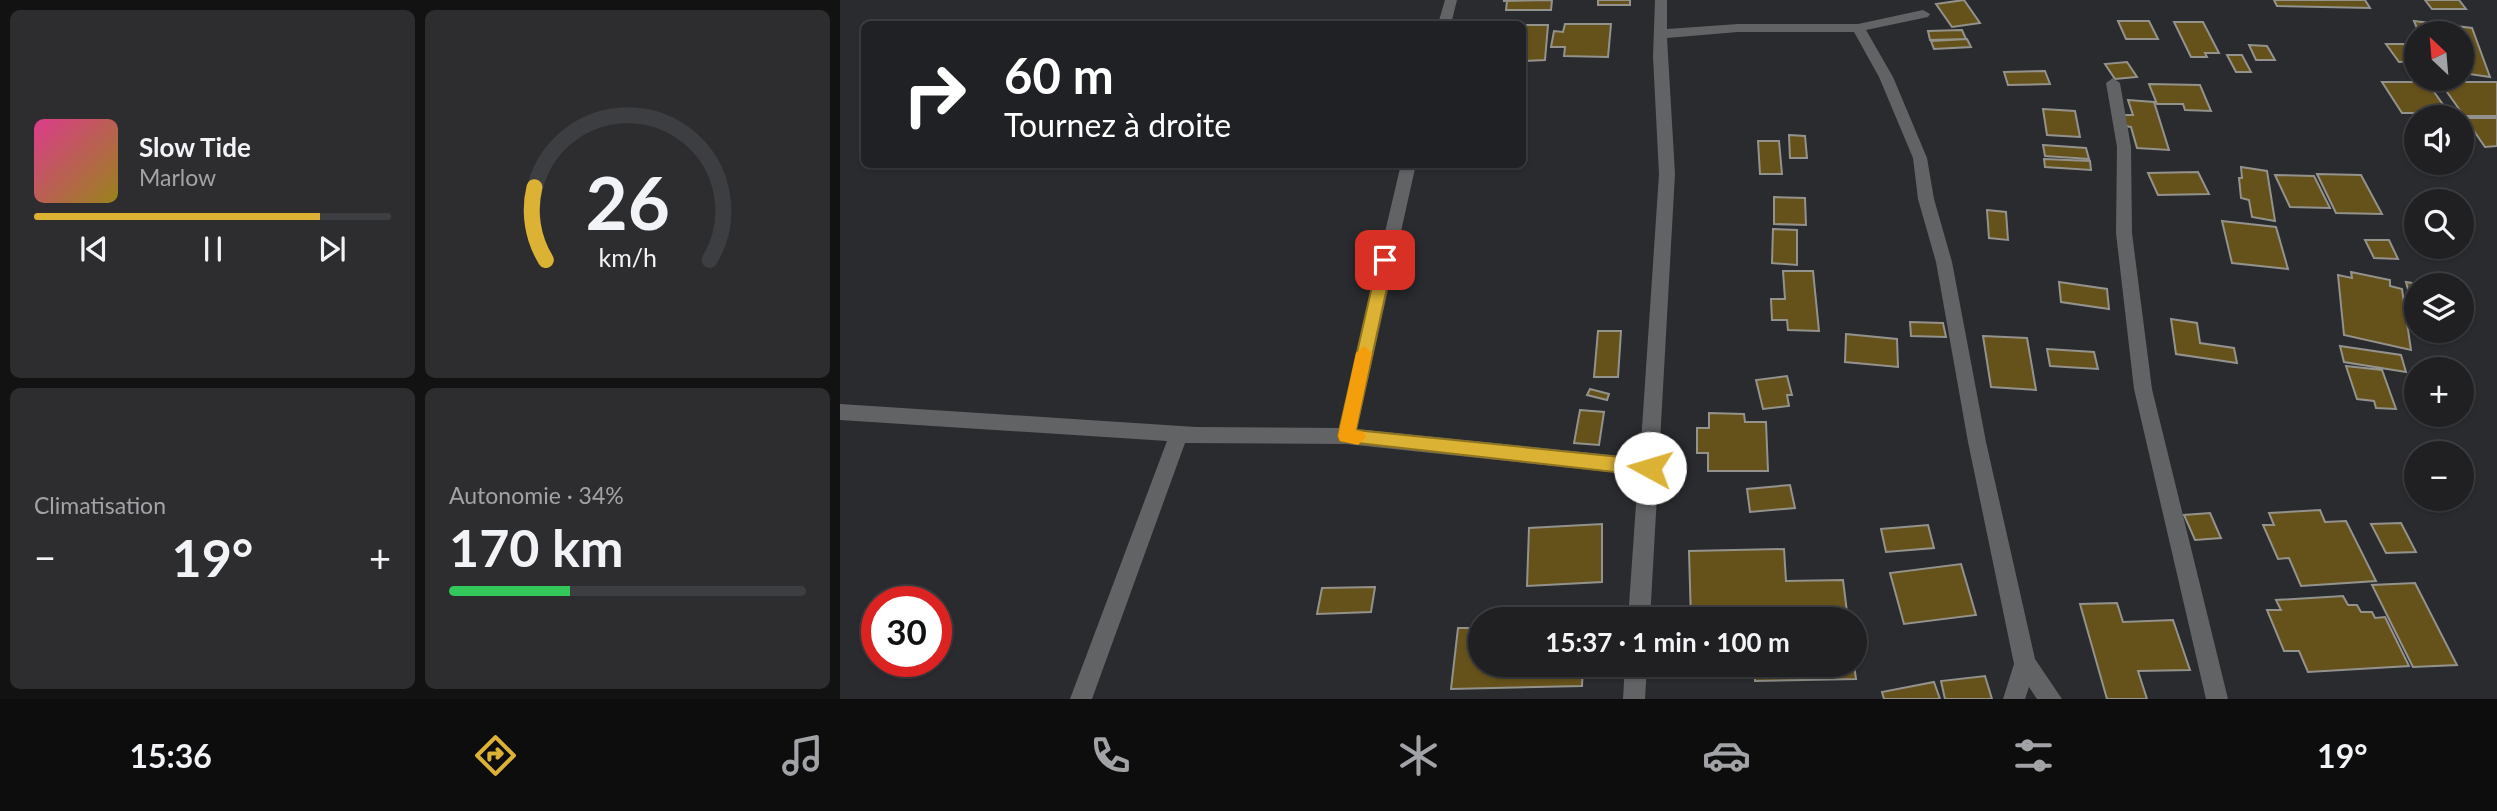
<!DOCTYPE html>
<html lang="fr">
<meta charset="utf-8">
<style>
body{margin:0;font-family:Lato,sans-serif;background:#2d2d30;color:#f1f3f6;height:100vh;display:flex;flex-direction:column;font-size:26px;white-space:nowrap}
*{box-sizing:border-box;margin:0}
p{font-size:23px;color:#a2a3a6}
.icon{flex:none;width:38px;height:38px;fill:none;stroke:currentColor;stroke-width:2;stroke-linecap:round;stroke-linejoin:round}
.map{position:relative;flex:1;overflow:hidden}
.details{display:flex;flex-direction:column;gap:10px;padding:10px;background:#121213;width:840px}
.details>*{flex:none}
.banner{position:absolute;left:21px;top:21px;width:665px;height:147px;border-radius:10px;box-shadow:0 2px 5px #0004,0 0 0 2px #3d3e41;background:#202124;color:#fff;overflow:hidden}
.needle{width:46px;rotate:334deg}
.controls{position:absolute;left:1564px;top:21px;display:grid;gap:14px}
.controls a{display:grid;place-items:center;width:70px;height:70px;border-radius:50%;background:#202023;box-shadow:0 2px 5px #0004,0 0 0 2px #3d3e41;font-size:35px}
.speed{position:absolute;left:21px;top:586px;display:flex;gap:14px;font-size:35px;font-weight:700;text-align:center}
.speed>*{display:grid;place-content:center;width:91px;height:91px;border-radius:50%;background:#202023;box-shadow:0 2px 5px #0004,0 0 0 2px #3d3e41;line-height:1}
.speed .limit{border:10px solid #d22;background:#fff;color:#111}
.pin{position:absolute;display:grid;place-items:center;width:60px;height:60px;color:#fff;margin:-30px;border-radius:14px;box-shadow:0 4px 10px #0006}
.me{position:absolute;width:77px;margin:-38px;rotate:276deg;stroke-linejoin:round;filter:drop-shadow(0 0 5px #0008)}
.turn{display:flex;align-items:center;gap:24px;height:147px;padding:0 28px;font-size:32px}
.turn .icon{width:91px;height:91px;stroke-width:2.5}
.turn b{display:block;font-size:49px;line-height:60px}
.big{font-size:52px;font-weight:700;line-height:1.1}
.details .widget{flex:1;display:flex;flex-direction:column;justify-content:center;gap:10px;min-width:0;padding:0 24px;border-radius:10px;background:#2d2d30}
.details .dial{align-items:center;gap:0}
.dial svg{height:182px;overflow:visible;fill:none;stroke:#3d3e41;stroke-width:7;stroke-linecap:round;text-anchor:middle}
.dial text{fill:#f1f3f6;stroke:none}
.song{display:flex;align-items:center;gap:21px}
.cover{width:84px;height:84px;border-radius:10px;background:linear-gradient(135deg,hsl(330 70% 55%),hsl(50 70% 35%))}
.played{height:7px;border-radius:4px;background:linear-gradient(90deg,#dbb233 80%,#3d3e41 80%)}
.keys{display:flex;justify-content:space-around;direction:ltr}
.heat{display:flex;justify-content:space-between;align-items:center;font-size:38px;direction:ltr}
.charge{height:10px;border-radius:5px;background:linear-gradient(90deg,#34c759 34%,#3d3e41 0)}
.details .tiles{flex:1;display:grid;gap:10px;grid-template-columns:repeat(2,1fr)}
.trip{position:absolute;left:628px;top:607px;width:399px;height:70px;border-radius:35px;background:#202023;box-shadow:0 2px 5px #0004,0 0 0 2px #3d3e41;font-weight:700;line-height:70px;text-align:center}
.tabs{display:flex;height:112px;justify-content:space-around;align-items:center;background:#0d0d0e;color:#a2a3a6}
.tabs .icon{width:49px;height:49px}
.tabs .on{color:#dbb233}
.tabs b{font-size:32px;color:#f1f3f6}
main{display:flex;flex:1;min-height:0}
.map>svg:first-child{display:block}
.building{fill:#65511a;stroke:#94928d;stroke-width:2}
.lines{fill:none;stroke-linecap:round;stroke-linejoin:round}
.minor{fill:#626365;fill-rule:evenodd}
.route{fill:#dbb233;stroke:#8e7421;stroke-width:2}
.slow{fill:#f59e0b}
</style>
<main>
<section class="details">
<div class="tiles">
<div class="widget">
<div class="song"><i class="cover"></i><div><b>Slow Tide</b><p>Marlow</p></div></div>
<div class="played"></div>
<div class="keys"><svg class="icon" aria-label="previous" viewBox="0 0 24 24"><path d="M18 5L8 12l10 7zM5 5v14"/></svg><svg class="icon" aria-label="pause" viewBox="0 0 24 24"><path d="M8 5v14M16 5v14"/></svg><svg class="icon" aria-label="next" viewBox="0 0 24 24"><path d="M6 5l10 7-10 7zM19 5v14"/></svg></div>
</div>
<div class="widget dial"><svg viewBox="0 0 100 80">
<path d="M14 69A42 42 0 1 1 86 69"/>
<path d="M14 69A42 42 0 0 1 9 37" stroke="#dbb233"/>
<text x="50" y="56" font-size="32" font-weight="700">26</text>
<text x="50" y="72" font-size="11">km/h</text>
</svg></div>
<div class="widget"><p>Climatisation</p>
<div class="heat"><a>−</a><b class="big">19°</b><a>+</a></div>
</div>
<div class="widget"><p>Autonomie · 34%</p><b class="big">170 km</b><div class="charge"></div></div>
</div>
</section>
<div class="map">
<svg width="1657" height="699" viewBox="0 0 1657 699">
<rect width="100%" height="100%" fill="#2a2b2f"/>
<path class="building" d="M712 0 711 10H666L667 1H663Z
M758 0H790V5H758Z
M1124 0 1140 23 1112 27 1096 4Z
M1434 0H1525L1530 8 1437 6Z
M1585 0H1619L1626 9H1592Z
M1278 21H1309L1318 39H1286Z
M1574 21 1632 28 1650 77 1622 73V33H1579Z
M1334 22H1363L1379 53H1365L1367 57H1351Z
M725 24H771L768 57 724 56 725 47H711L714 31 723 32Z
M682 25H708L705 60 682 61Z
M1122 30 1126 39 1090 40 1088 31Z
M1127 39 1131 47 1094 49 1091 41Z
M1546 44H1567L1577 61 1559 62Z
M1409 45 1427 46 1435 60H1416Z
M1387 55H1402L1411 72H1396Z
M1287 62 1297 77 1275 79 1265 64Z
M1205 71 1210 84 1168 85 1164 72Z
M1542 82H1587L1609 113H1562Z
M1600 82H1657V116H1624Z
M1309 84 1360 85 1371 111 1345 110 1343 104H1317Z
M1288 100 1314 102 1329 150 1297 148 1291 127 1285 126 1282 115H1293Z
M1203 109 1235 111 1240 137 1207 135Z
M1625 118H1657V146L1645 147Z
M949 135 965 136 967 158H950Z
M918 141H939L942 174H920Z
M1203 145 1246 148 1249 159 1205 156Z
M1204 159 1250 161 1251 170 1205 167Z
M1401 167 1427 171 1435 221 1412 217 1409 200 1401 198 1399 178H1402Z
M1358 172 1369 194 1318 195 1308 173Z
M1477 174 1521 175 1542 214 1496 213Z
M1435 175 1474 176 1490 208 1450 207Z
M934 197 965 198 966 225 934 224Z
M1147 210 1166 212 1168 240 1149 238Z
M1382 221 1436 227 1448 269 1392 263Z
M933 229 957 230V265L932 263Z
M1525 240H1549L1558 259 1534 258Z
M943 271H973L979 331 948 330 947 320H932L931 299H945Z
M1511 272 1550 280V286L1562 289 1571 350 1504 335 1498 275 1512 278Z
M1219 282 1267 289 1269 309 1221 302Z
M1566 282 1585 285H1577V299L1570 297Z
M1331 319 1357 323 1360 343 1394 348 1397 363 1336 354Z
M1070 322 1103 323 1106 337 1071 336Z
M758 331H781L778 377H754Z
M1006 334 1057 339 1058 367 1005 362Z
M1143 336 1187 338 1196 390 1151 387Z
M1500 346 1561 355 1566 372 1504 362Z
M1207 349 1254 352 1258 369 1210 366Z
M1506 366 1542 370 1556 409 1536 408 1534 401 1517 399Z
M947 376 952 395H947L949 406 923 409 916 380Z
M750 389 769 394 767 400 747 395Z
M740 410 764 412 759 445 734 443Z
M869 413 904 414 905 422H926L928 471H868V453H857V428H869Z
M950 485 955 508 910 512 907 489Z
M1480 510 1485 522 1506 521 1536 581 1461 586 1449 558 1438 559 1423 525H1434L1429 513Z
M1370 513 1381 538 1355 540 1344 515Z
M1561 523 1576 552 1546 553 1531 524Z
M762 524V582L687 586 689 528Z
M1088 525 1094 548 1046 552 1041 529Z
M944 549 946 581 1003 580 1008 620H851L849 551Z
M1121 564 1136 615 1064 624 1050 573Z
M1575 583 1617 665 1573 667 1532 585Z
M535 587 531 612 477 614 482 588Z
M1503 596 1508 605H1517L1521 612H1532L1535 618 1545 617 1569 666 1468 672 1459 651H1444L1427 610H1441L1436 600Z
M1277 603 1283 622 1333 620 1350 670 1298 671 1307 699H1267L1240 604Z
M618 628H640V665H743L742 686 611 689Z
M914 665H1014L1016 679 915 681Z
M1145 676 1152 699H1105L1101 681Z
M1094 682 1100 699H1044L1042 692Z"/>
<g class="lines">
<path class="minor" d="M605 0H617L611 24H598Z
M815 0H827V29L898 24H1018L1083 10 1090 14 1088 17 1026 30 1053 77 1087 158 1094 199 1112 262 1146 442 1195 659 1222 699H1197L1189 687 1185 699H1163L1174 664 1128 442 1096 262 1078 199 1073 158 1039 77 1014 32H898L827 38 835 174 810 620H788L798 475 506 444 345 443 252 699H230L327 441 0 420V404L356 427 499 428 561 164H576L517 429 800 458 819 174 813 57Z
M1273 78 1280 83 1291 147 1292 233 1312 389 1388 699H1366L1294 389 1276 233 1277 147 1266 83Z
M785 665H807L805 699H783Z"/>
</g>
<path class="route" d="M545 254 553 260 516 430 810 460 818 468 816 474 810 476 500 441 498 436 538 260Z"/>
<path class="slow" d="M524 346 532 353 516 430 524 432 526 437 518 445 500 441 498 436 516 353Z"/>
</svg>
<div class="controls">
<a><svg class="needle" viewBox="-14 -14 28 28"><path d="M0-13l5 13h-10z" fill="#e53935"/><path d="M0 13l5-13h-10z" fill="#a2a3a6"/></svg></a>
<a><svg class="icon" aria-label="sound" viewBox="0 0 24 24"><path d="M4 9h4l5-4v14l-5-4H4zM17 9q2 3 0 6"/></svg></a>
<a><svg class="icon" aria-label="search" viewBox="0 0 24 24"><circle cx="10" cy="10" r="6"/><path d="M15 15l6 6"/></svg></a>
<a><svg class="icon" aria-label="layers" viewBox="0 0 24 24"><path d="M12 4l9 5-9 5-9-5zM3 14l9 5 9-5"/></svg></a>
<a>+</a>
<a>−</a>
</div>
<div class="speed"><div class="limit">30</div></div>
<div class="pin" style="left:545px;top:260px;background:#d93025"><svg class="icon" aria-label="arrive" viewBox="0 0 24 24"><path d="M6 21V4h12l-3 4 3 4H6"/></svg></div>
<svg class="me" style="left:810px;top:468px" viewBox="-20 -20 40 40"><circle r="19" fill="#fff"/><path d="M0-13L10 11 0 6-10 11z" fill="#dbb233"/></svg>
<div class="trip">15:37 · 1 min · 100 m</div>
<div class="banner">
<div class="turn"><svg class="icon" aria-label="right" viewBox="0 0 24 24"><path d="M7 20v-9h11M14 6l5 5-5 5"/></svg><div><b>60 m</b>Tournez à droite</div></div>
</div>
</div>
</main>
<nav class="tabs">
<b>15:36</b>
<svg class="icon on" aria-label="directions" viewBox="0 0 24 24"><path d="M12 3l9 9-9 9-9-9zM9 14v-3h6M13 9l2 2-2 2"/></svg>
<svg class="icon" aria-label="music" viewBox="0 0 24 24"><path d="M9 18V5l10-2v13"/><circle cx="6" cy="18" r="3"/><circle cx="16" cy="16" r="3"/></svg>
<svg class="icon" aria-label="phone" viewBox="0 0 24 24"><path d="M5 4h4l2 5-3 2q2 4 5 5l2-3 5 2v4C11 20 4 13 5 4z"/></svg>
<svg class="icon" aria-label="climate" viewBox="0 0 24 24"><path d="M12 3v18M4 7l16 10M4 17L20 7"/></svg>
<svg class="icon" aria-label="car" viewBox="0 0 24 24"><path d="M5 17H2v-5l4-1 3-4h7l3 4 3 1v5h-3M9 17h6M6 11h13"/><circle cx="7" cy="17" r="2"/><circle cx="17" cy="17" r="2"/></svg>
<svg class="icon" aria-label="filters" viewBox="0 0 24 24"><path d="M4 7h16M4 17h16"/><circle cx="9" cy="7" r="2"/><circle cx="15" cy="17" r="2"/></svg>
<b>19°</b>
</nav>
